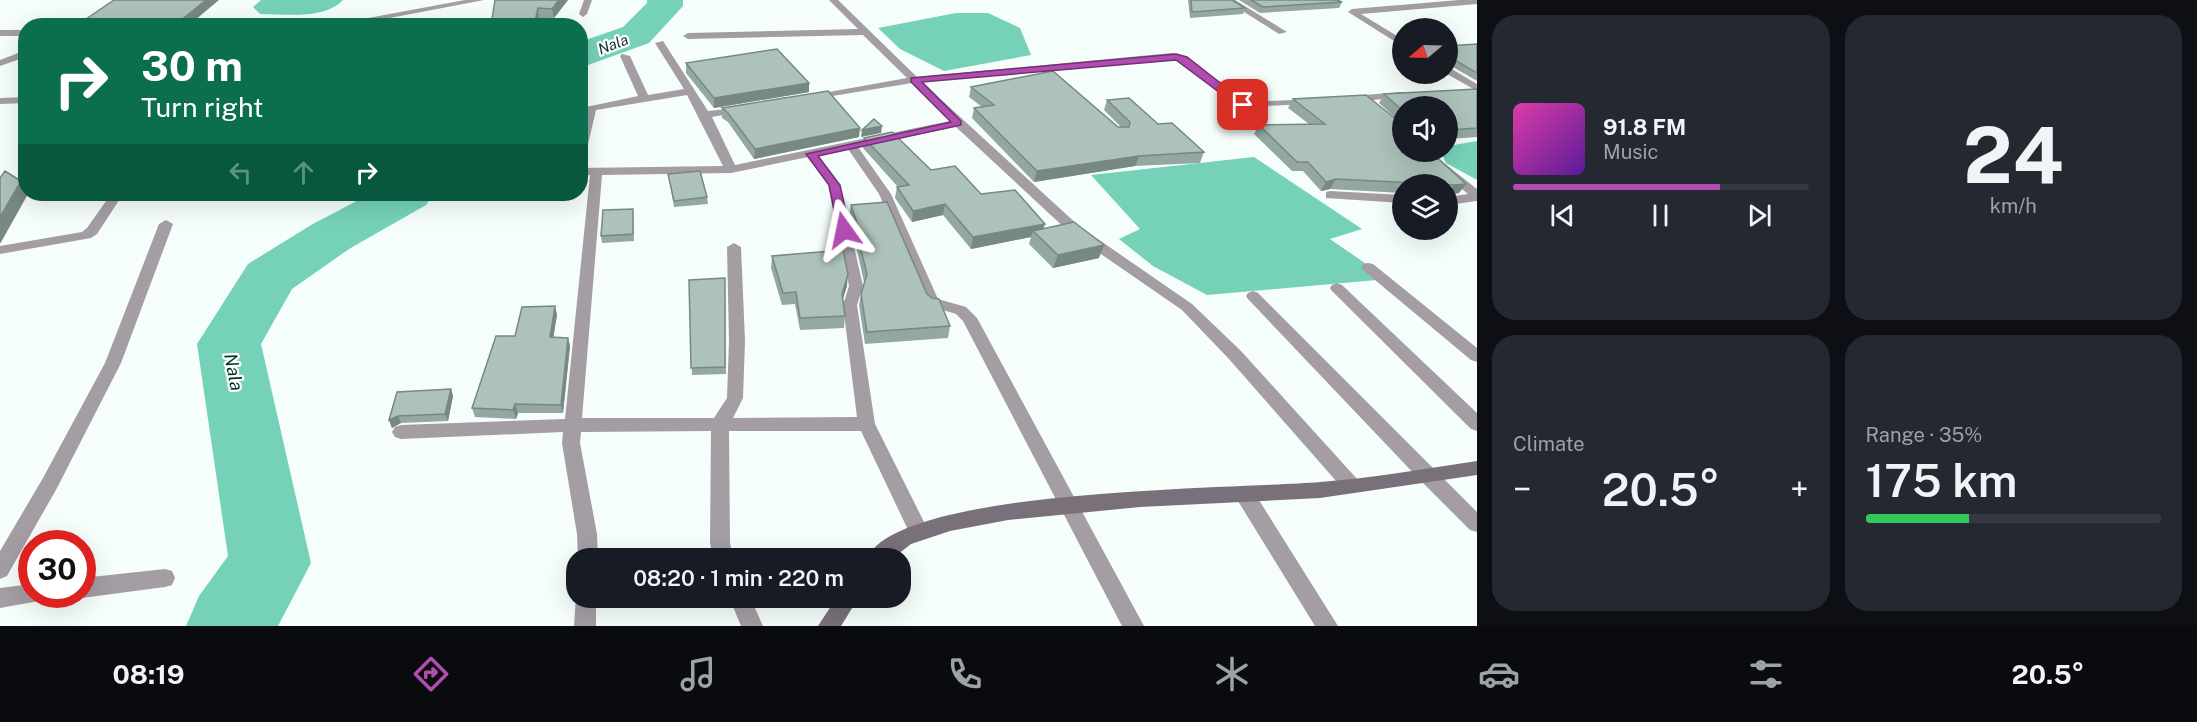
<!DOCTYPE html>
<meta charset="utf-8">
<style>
body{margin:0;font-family:"Public Sans",sans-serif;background:#242831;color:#f1f3f6;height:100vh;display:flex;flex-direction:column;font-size:22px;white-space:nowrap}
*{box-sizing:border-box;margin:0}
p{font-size:20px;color:#9ea1a6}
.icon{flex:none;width:33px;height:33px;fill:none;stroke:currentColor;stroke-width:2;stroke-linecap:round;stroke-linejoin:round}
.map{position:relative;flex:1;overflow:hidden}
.panel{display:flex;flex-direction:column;gap:15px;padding:15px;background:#0d0f14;width:720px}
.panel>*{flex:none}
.banner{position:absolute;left:18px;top:18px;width:570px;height:183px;border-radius:24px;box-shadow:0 6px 24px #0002;background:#0b6e4f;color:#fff;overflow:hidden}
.needle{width:39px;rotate:251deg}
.fabs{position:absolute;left:1392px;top:18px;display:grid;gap:12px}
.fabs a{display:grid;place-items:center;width:66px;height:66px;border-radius:50%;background:#171b24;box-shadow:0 6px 24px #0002;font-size:30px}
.speed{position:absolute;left:18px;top:530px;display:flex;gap:12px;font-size:30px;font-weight:700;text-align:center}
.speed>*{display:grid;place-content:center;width:78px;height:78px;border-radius:50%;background:#171b24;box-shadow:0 6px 24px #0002;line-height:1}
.speed .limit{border:9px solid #d22;background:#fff;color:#111}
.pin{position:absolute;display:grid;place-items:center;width:51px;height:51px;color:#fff;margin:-26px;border-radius:12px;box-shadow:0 3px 9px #0006}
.me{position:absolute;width:66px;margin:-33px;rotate:348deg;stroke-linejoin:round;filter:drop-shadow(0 0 4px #0008)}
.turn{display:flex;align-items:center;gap:21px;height:126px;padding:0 24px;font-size:27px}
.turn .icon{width:78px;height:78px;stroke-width:2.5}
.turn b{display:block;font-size:42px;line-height:51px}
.lanes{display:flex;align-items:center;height:57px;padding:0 24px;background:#0003;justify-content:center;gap:30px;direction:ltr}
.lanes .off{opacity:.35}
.big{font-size:45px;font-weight:600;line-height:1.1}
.panel .widget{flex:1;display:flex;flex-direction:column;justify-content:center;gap:9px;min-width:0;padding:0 21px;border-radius:24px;background:#242831}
.panel .dial{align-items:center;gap:0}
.dial b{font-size:78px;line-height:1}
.song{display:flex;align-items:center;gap:18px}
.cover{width:72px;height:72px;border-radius:9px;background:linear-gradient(135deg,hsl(320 70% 55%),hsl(270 70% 35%))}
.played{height:6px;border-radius:3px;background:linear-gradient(90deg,#b14cb1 70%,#363941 70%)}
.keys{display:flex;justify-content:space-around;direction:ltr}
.heat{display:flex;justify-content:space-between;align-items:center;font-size:33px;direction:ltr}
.charge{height:9px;border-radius:4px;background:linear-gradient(90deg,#34c759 35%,#363941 0)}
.panel .tiles{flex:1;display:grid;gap:15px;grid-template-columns:repeat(2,1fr)}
.trip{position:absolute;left:566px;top:548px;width:345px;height:60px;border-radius:24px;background:#171b24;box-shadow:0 6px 24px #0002;font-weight:600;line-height:60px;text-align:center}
.tab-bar{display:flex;height:96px;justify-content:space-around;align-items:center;background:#090b0e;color:#9ea1a6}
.tab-bar .icon{width:42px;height:42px}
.tab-bar .active{color:#b14cb1}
.tab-bar b{font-size:27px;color:#f1f3f6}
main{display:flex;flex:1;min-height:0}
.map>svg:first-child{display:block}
.water{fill:#75d2b8}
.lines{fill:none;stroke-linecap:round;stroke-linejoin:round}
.river{fill:#75d2b8;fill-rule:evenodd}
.street{fill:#a49da4;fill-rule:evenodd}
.secondary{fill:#7a707a;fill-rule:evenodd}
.wall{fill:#94a7a1}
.shaded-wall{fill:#788883}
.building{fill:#acc2bb;stroke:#788883;stroke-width:1.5}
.route{fill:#b14cb1;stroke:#733173;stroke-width:1.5}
.labels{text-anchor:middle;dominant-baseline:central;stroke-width:4.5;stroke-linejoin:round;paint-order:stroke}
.far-water-label{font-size:15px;font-style:italic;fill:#043127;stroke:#fff}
.water-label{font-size:18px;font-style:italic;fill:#043127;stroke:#fff}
</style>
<main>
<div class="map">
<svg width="1477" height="626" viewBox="0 0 1477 626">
<rect width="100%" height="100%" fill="#f5fefb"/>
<path class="water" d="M261 0H343C324 20 286 14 260 14L253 7Z
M956 13H988L1020 28 1031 55 944 71 900 49 878 28Z
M1477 141V180L1446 163 1441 152H1448V146Z
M1254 157 1362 229 1330 239 1388 279 1207 295 1153 266 1119 239 1140 229 1091 175Z"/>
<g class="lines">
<path class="river" d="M647 0H683V6L649 43 580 68V42L623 27 647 3Z
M370 194H434L426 205 349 249 292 289 261 344 311 563 278 626H186L199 596 228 556 197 344 248 264 311 225Z"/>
<path class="street" d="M465 0H484L348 26H325Z
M584 0H592L587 14 583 17 579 14Z
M829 0H838L917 77 1172 53 1187 57 1245 102 1316 99 1317 101 1312 104 1239 107 1181 61 1172 59 922 82 1079 226 1192 304 1241 351 1358 480 1360 485 1358 490 1351 493 1344 490 1229 359 1182 310 1069 232 956 127 858 147 891 194 938 299 966 307 977 318 1144 626H1122L963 321 956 314 927 305 879 194 848 149 818 155 840 185 863 286 857 305 875 424 928 530 925 536 918 538 911 536 861 431H729L730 543 733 558H713L710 543 711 431 581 432 580 443 597 534 598 558H578L577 534 562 443 563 432 401 439 395 437 392 432 395 427 401 425 565 419 590 175 580 176V168L723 166 687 95 596 110 586 153 580 156V126L586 107 638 96 620 56 622 54 630 56 648 95 684 89 655 43 663 41 708 111 745 107V111L712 117 735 165 950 121 912 83 808 100V96L812 95 907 78 863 35 688 39 683 36 688 33 858 29ZM808 157 828 185 849 286 843 305 857 417 733 418 743 398 745 341 741 247 734 243 727 247 729 341 727 398 714 418H582L602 175 731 173Z
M1225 0H1235L1287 32 1279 34Z
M1459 0H1477V4L1361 14 1402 39V46L1348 12 1352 9Z
M0 30H26V36H0Z
M26 50V57L0 66V60Z
M1448 67 1477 84V91L1447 74Z
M1402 92 1406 93V97L1351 102 1346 99 1351 96Z
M26 97V103L0 104V98Z
M1418 152H1430L1477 189V201L1448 205V197L1468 194Z
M1330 191 1402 195V203L1326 198V192Z
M111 194H123L97 234 91 238 0 254V246L82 232 87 228Z
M166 220 173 224 121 363 57 488 7 576 0 579V551L43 478 105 363 159 224Z
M1368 263 1373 264 1477 348V362L1471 360 1363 270 1361 267 1363 264Z
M1337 283 1342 285 1477 413V431L1471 429 1332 291 1330 288 1332 285Z
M1253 291 1258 293 1477 512V532L1470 530 1420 480 1248 299 1246 296 1248 293Z
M1245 487 1252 489 1338 626H1315L1238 501 1236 495 1238 489Z
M165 569 172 571 175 578 172 585 165 587 82 598 74 594H82V578Z
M32 584V594H42L39 601 0 608V588Z
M576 596 596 597V626H574Z
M729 597H750L763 626H741Z"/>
<path class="secondary" d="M1477 461V475L1320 498 1140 507 1008 520 950 531 911 544 893 558H867C900 487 1241 489 1320 482 1372 478 1425 469 1477 461Z
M837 597H859L841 626H818Z"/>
</g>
<path class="wall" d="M495 0H568L554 18H539L538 26H491Z
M1188 0H1232L1245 8 1243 14 1190 18Z
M1239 0H1337L1342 2 1339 8 1260 13Z
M1477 44V81L1448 64V46Z
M686 63 809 83V92L714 108 686 73Z
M971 87 1118 127H1121L1104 110 1107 100 1158 124 1204 152 1200 163 1135 166 1034 182 972 118 974 108 982 107 969 97Z
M1477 89V137L1448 139V106H1402V152H1431L1459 193 1448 195V184H1402V193L1330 189 1321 191 1303 171H1292L1254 134 1259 125 1309 124 1288 108 1293 99 1400 122 1379 103 1384 94Z
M722 108 859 137 754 159 728 122 722 118Z
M864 138 981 194 1099 258 1053 268 1029 244 1031 237 971 249 943 215 912 222 895 198 897 187H898L863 148Z
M668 174 707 197 708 204 674 207Z
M501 194H533L531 198 502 196Z
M851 205 927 294 950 326 948 338 865 344 859 305 861 294 864 282 854 237 855 232 849 216Z
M633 209 634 241 602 243 601 236Z
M772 256 847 286 843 299 845 316 844 328 800 330 795 304 782 305 771 268Z
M725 278 726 374 692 375 689 280Z
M555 306 557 315 553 337 568 338 570 346 563 413H518L516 419 475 417 472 408 515 336Z
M451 389 453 396 448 421 401 423 392 428 389 420Z"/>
<path class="shaded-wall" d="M206 0H219L188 26H174Z
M559 0H568L554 18 552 9Z
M538 8 539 18 538 26H534Z
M809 83V92L714 108V98Z
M582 103 583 110 580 119V109Z
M882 126 881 133 861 137 862 130Z
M860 128 859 137 754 159 755 149Z
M1139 156 1135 166 1034 182 1037 171Z
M1336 179 1330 189 1321 191 1326 182Z
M21 181 26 187V194H28L0 244V217Z
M1466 184 1459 193 1448 195 1454 185Z
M945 204 943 215 912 222 913 211Z
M1045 224 1041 236 1033 231 1031 237 971 249 973 237Z
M1104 245 1099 258 1053 268 1058 255Z
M848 274 847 286 841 305 842 294Z
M555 306 557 315 552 346 550 337Z
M568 338 570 346 563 413 561 405Z
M451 389 453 396 448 421 445 414Z
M515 404 518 413 516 419 513 410Z
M398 416 401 423 392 428 389 420Z"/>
<path class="building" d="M114 0H206L174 26H76Z
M495 0H559L552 9 538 8 534 26H491Z
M1191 0H1232L1245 8 1192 12Z
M1251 0H1337L1342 2 1263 7Z
M1477 44V73L1448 56V46Z
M777 49 809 83 714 98 686 63Z
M1053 71 1118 127H1129L1130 122 1107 100 1129 98 1158 124 1172 123 1204 152 1139 156 1037 171 974 108 994 105 971 87Z
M1477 89V128L1448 130V106H1402V110L1384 94Z
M828 91 860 128 755 149 728 113 722 108Z
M1366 95 1402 124V152H1431L1466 184 1454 185 1336 179 1326 182 1308 162H1297L1259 125 1325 124 1293 99Z
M874 119 882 126 862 130Z
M892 132 931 170 955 166 981 194 1015 190 1045 224 973 237 945 204 913 211 897 187 909 185 864 138Z
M5 171 21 181 0 217V178Z
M700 171 707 197 674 201 668 174Z
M887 202 927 294 932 298 939 299 950 326 867 332 861 294 867 274 855 226H858L851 205Z
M633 209V234L601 236 603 210Z
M1074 222 1104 245 1058 255 1033 231Z
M843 250 848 274 842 294 845 316 800 318 796 292 783 293 772 256Z
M725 278V367L691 368 689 280Z
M555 306 550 337 568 338 561 405 515 404 513 410 472 408 496 336H515L522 307Z
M451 389 445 414 398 416 389 420 397 392Z"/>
<path class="route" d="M1176 54 1187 57 1246 103V107H1239L1176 60 922 82 961 121V125L818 156 840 185 850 230 844 234 838 230 829 185 806 154 951 122 911 82V78Z"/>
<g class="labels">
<g class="far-water-label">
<text transform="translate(613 44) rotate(-21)">Nala</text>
</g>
<g class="water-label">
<text transform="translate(234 372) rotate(79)">Nala</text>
</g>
</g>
</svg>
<div class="fabs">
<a><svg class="needle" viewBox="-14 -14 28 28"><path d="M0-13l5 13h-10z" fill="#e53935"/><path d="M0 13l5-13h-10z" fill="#9ea1a6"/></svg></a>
<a><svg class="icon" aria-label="sound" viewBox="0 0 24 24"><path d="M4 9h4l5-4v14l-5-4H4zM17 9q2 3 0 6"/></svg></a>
<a><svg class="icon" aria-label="layers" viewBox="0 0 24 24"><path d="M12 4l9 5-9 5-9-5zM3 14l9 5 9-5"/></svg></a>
</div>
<div class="speed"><div class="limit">30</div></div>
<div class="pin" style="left:1243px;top:105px;background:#d93025"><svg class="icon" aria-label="arrive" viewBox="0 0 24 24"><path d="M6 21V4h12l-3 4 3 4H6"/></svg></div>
<svg class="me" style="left:844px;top:230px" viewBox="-20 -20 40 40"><path d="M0-17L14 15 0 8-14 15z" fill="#b14cb1" stroke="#fff" stroke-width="4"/></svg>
<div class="trip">08:20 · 1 min · 220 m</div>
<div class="banner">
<div class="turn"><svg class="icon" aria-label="right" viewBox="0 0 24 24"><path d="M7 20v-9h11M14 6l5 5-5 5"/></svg><div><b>30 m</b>Turn right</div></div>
<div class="lanes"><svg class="icon off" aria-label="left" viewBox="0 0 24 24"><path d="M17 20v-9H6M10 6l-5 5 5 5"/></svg><svg class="icon off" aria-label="ahead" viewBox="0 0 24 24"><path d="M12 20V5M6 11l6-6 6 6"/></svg><svg class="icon" aria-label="right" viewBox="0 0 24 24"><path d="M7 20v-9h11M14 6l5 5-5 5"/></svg></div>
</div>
</div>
<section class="panel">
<div class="tiles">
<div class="widget">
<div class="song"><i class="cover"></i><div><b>91.8 FM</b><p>Music</p></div></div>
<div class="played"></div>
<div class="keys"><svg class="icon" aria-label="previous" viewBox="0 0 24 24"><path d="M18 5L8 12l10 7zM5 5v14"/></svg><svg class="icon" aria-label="pause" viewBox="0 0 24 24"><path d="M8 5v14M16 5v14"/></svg><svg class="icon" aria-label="next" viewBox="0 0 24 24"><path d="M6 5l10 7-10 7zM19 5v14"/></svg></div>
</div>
<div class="widget dial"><b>24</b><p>km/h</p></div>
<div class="widget"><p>Climate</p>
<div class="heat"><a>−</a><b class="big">20.5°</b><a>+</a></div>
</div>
<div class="widget"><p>Range · 35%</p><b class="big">175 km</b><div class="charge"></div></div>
</div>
</section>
</main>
<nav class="tab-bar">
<b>08:19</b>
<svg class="icon active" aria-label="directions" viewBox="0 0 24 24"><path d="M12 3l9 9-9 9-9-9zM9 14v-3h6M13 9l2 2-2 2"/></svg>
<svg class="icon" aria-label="music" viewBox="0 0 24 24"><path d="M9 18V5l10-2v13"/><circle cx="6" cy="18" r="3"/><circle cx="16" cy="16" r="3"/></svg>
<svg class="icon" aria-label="phone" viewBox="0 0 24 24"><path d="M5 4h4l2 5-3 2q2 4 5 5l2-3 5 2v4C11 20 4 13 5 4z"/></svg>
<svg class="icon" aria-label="climate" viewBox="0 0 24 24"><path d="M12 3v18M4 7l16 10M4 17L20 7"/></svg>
<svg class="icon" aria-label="car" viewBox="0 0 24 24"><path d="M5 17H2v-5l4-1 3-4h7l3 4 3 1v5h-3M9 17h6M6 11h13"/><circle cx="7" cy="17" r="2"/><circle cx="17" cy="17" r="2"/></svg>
<svg class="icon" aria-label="filters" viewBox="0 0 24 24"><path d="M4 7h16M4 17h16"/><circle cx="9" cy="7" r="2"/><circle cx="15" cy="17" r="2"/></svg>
<b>20.5°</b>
</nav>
